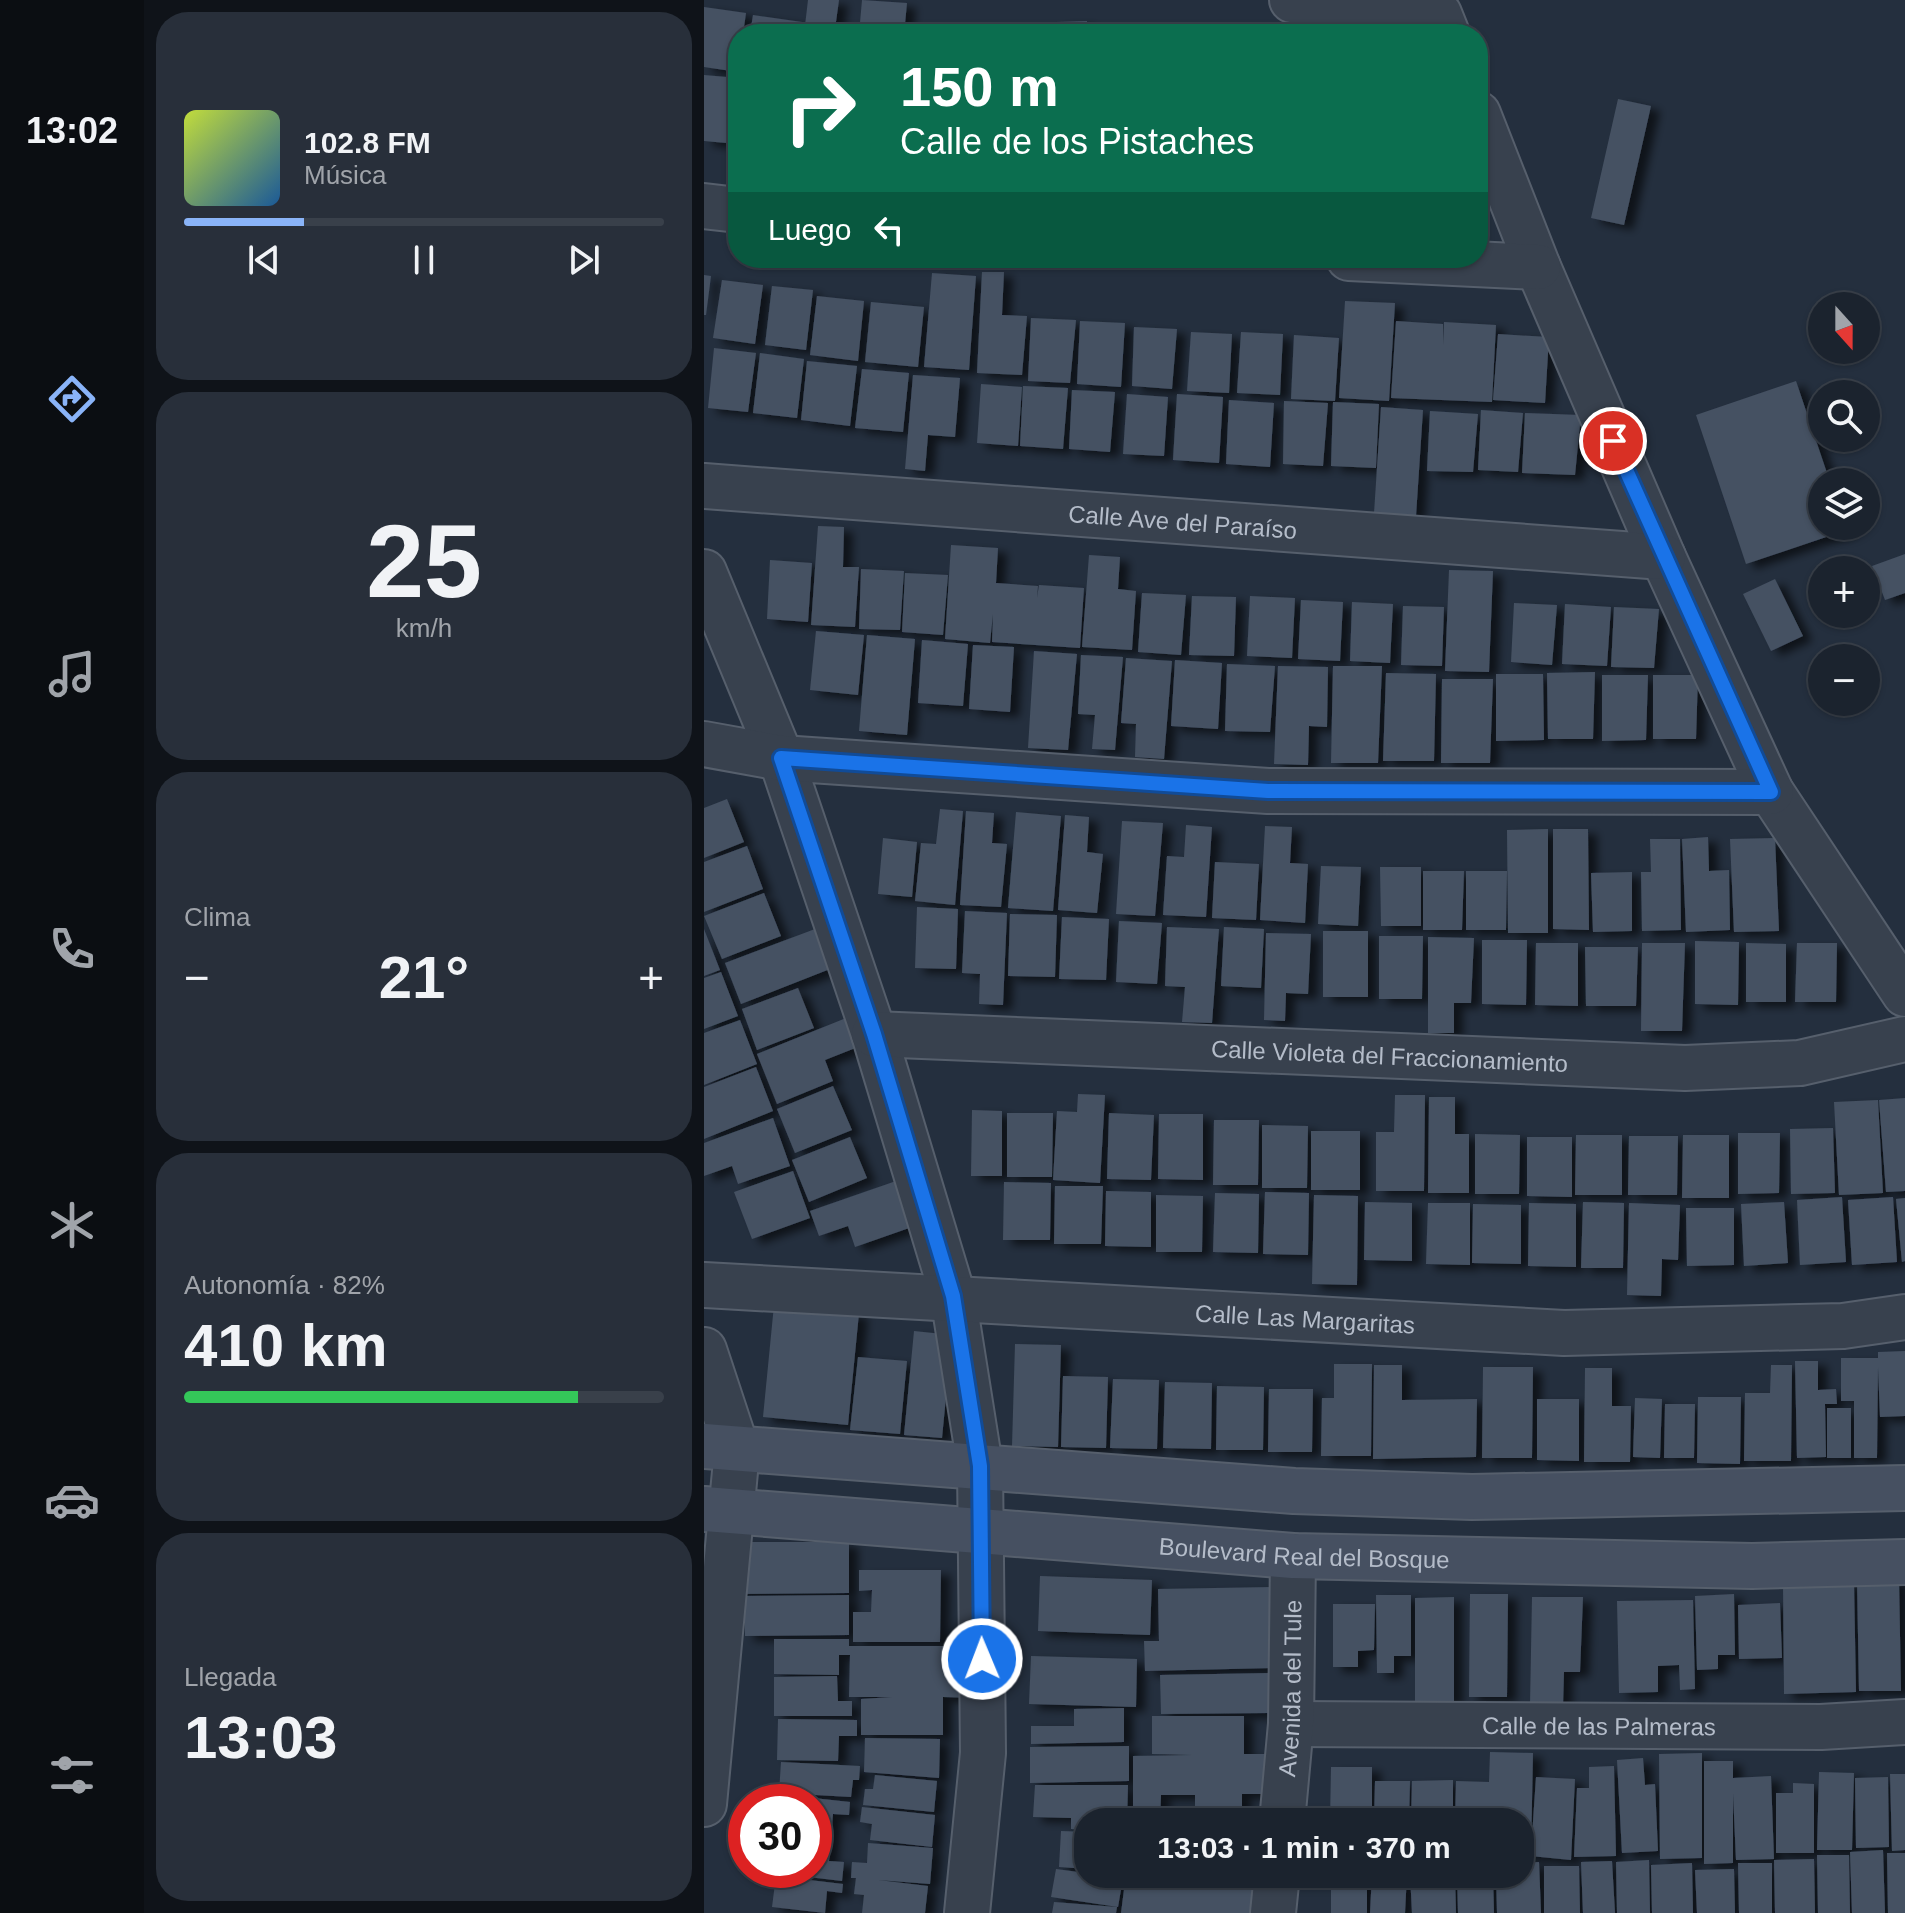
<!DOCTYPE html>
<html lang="es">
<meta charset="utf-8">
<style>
body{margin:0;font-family:Helvetica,sans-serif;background:#282f3a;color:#f1f3f6;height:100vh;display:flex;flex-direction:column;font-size:30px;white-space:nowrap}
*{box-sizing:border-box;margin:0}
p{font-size:26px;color:#a0a4aa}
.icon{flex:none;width:44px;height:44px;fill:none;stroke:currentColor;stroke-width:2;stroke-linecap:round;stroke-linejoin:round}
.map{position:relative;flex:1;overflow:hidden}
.drawer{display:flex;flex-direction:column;gap:12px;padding:12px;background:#0f1319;width:560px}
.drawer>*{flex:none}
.banner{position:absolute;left:24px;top:24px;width:760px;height:244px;border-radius:32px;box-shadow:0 2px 6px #0004,0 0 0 2px #39404a;background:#0b6e4f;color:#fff;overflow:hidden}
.needle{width:52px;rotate:159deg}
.fabs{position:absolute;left:1104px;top:292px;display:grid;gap:16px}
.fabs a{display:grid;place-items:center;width:72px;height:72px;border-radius:50%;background:#1b232e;box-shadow:0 2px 6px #0004,0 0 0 2px #39404a;font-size:40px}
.speed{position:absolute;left:24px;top:1784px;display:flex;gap:16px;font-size:40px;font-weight:700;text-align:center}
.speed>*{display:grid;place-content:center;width:104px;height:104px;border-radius:50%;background:#1b232e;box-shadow:0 2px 6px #0004,0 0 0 2px #39404a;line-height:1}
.speed .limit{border:12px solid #d22;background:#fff;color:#111}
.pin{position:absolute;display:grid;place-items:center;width:68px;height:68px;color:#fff;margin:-34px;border:4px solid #fff;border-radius:50%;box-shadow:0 2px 8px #0007}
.me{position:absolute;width:88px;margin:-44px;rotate:359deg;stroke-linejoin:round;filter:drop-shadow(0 0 6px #0008)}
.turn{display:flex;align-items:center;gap:28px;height:168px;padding:0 40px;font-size:36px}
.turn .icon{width:104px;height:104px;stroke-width:2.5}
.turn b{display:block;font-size:56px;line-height:68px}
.then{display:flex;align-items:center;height:76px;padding:0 40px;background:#0003;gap:16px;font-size:30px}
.big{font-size:60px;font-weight:800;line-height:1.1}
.drawer .tile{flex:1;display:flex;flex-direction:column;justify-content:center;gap:12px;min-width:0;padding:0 28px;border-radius:32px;background:#282f3a}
.drawer .dial{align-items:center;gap:0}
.dial b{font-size:104px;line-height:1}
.song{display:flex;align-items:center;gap:24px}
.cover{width:96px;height:96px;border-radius:12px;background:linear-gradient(135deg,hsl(70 70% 55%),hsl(210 70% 35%))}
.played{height:8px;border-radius:4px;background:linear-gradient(90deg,#8ab4f8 25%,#39404a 25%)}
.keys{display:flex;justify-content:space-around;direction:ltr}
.heat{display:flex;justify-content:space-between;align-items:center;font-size:44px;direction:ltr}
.charge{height:12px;border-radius:6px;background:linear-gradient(90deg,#34c759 82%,#39404a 0)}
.trip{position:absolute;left:370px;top:1808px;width:460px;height:80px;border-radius:32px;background:#1b232e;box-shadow:0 2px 6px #0004,0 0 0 2px #39404a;font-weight:800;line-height:80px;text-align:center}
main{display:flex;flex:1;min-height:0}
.tabs{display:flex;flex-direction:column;width:144px;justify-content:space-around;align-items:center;background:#0b0e12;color:#a0a4aa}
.tabs .icon{width:56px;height:56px}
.tabs .selected{color:#8ab4f8}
.tabs b{font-size:36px;color:#f1f3f6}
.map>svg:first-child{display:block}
.building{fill:#455162;filter:url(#shadow)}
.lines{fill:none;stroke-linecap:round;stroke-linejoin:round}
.street-casing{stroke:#565f6c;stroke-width:48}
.secondary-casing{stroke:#565f6c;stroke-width:48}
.street{stroke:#38414e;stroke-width:44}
.secondary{stroke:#465061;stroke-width:44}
.route-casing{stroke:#114b97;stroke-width:20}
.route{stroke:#1a73e8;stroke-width:14}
.labels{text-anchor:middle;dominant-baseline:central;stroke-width:8;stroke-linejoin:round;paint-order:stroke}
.street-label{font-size:24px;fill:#b4bcc9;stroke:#1d2633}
</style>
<main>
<nav class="tabs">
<b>13:02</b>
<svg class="icon selected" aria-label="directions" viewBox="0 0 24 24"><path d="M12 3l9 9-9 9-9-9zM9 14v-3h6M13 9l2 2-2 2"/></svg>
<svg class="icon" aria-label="music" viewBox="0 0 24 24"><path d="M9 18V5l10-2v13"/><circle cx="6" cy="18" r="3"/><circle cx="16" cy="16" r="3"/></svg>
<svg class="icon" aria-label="phone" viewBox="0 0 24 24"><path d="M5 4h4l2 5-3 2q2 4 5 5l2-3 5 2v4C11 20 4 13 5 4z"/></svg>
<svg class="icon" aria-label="climate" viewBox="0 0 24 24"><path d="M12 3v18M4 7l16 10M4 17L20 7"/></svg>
<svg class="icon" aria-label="car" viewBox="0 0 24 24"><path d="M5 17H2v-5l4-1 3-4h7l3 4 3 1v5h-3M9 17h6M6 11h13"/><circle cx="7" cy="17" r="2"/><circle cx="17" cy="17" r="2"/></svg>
<svg class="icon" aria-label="filters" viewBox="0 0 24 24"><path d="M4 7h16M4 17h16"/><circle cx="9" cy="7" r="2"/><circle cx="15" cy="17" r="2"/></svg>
</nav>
<section class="drawer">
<div class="tile">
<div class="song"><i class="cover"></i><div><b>102.8 FM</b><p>Música</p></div></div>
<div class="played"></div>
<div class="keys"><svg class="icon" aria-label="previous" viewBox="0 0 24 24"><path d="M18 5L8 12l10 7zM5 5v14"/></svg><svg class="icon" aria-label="pause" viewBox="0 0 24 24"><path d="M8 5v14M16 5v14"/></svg><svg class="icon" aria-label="next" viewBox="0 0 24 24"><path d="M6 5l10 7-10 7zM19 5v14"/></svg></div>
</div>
<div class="tile dial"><b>25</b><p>km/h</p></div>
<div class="tile"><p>Clima</p>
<div class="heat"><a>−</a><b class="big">21°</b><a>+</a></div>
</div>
<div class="tile"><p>Autonomía · 82%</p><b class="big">410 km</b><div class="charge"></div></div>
<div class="tile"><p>Llegada</p><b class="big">13:03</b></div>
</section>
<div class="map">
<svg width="1201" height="1913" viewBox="0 0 1201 1913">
<defs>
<filter id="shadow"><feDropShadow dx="9" dy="5" stdDeviation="4" flood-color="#0009"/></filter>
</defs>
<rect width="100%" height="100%" fill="#242f3e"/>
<path class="building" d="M104 0H135L131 29 150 31V34H100Z
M158 0 203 3 200 34H155Z
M0 7 42 13 39 34H34V72L0 67Z
M49 15 98 22 96 34H46Z
M383 21V34H352V22Z
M0 75 34 78V144L0 141Z
M914 99 947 106 920 225 887 218Z
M278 272H300L298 315 323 316 318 375 273 373Z
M228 273 272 276 265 370 220 367Z
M0 275 7 276 2 315H0Z
M18 280 59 285 51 344 9 338Z
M68 286 109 290 102 350 61 345Z
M113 296 160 301 154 361 106 355Z
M641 301 691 303 685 401 635 398Z
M167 302 220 307 214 367 161 362Z
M327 318 372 320 366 383 324 381Z
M376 321 421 323 417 387 373 384Z
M692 321 739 324V345L740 322 792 325 788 402 687 398Z
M430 327 473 329 468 389 428 386Z
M487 332 528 334 525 393 483 391Z
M537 332 579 334 576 395 533 393Z
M794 334 845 337 841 403 789 400Z
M590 335 635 338 631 401 587 399Z
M10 348 52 353 44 412 4 408Z
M56 353 100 359 93 418 49 413Z
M103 361 153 366 146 426 97 420Z
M158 369 205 373 199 432 151 428Z
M209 375 256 378 251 437 224 435 221 471 201 469Z
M1092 381 1126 482H1118V526H1141L1143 530 1042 564 992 415Z
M277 384 318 387 314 446 273 443Z
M319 386 364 388 359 449 316 446Z
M368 390 411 392 406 452 365 449Z
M423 394 464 397 460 456 419 454Z
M473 394 519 397 515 463 469 460Z
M525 400 570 403 566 467 522 464Z
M580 401 624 403 619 466 579 464Z
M629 402 675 404 672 468 627 466Z
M677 407 719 410 712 516 670 513Z
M777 410 819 413 814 472 774 470Z
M726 411 774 414 769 472 723 471Z
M821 413 877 415 871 475 818 473Z
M114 526 140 527 139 567H155L151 627 107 625Z
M247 545 294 548 292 583 334 586 333 598 335 585 380 588 376 648 288 642 289 614 286 643 241 639Z
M1201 554V593L1181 600 1168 566Z
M385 555 416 557 414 589 432 591 428 650 378 647Z
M66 560 108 563 104 622 63 619Z
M157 569 200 571 196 630 155 629Z
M745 570 789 571 785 672 741 671Z
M201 573 244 575 239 635 198 632Z
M1071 579 1099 636 1067 651 1039 594Z
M438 593 482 595 477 655 434 652Z
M488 596 532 597 530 656 485 655Z
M546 596 591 598 588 658 543 656Z
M597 600 639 602 636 661 594 659Z
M648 602 689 604 686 663 646 661Z
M810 603 853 605 848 665 807 662Z
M861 604 907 607 903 666 858 664Z
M699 606 740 607 738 666 697 665Z
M910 607 955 609 950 668 907 667Z
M112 631 160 635 154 695 106 690Z
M163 635 211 639 203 735 155 731Z
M218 640 264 644 259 706 214 703Z
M269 645 310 647 306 712 265 709Z
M330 651 373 654 364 750 324 748Z
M377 655 419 657 411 750 388 749 391 715 374 714Z
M422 658 468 661 460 759 431 757 432 724 417 723Z
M471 660 518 663 514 729 467 726Z
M523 664 571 666 566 732 521 731Z
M574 666 624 667 623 727 605 726 604 765 570 764Z
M629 666H678L674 763H627Z
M891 672 889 739H844L843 673Z
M682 673 732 674 730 761H679Z
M792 674H839L840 740 792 741Z
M898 675H944L942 740 898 741Z
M949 675H994L992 739H949Z
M738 679H789L786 763H737Z
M23 799 40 842 0 858V808Z
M236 809 259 811 251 905 211 901 217 843 232 844Z
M262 811 290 813 288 843 303 844 297 907 256 905Z
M312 812 357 816 349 911 304 908Z
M361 815 385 817 383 852 399 854 393 913 354 910Z
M418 821 459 823 451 916 412 914Z
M482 825 508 827 502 917 459 915 463 856 480 857Z
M561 826 588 827 586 863 604 864 601 923 556 920Z
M844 829V933H804L803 830Z
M849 829H884L885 930 849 929Z
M1004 837 1005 871 1025 870 1026 930 982 932 978 839Z
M179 838 213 842 208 897 174 894Z
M1071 838 1075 931 1030 932 1026 839Z
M946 839H976L977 930 938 931 937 872H947Z
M43 846 59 889 0 912V862Z
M511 862 555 864 552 920 508 918Z
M617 866 657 867 654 926 614 924Z
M676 867H717V926H677Z
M719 871H760L758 930H719Z
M762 871H803L802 930H762Z
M928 872V931L889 932 887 873Z
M60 893 77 936 18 959 0 916Z
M213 907 254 909 252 969 211 968Z
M261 911 303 913 299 1005 275 1004 276 974 258 973Z
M306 914 353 915 351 977 304 976Z
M358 917 405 919 402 980 355 979Z
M415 921 458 923 453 984 412 982Z
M463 927 515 929 508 1023 478 1022 481 987 461 986Z
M520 927 560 929 557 988 517 986Z
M0 929 16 970 0 976Z
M111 929 126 969 37 1004 21 963Z
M619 931H664V997H619Z
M562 933 607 934 604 994 582 993 581 1021 560 1020Z
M675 936H719L718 999H675Z
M724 937 770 938 767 1003H750V1033H724Z
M778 940H823L822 1005 778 1004Z
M991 941 1035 942 1034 1005 991 1004Z
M832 943H874V1006L831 1005Z
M938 943H981L978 1031H937Z
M1042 943 1082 944V1002H1042Z
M1093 943H1133L1132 1002H1091Z
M881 947H934L932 1006H882Z
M17 972 34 1016 0 1029V978Z
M94 988 110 1028 53 1050 38 1009Z
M147 1016 159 1045 121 1060 129 1081 73 1104 53 1054Z
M36 1020 53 1064 0 1085V1033Z
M52 1067 69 1111 0 1139V1087Z
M129 1086 148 1130 91 1153 73 1109Z
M374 1094 401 1095 396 1183 349 1180 353 1111 373 1112Z
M691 1095H721L720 1191H672V1132H690Z
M725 1097H751V1134H765V1193H724Z
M1201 1098V1191L1182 1192 1175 1100Z
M1174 1100 1179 1193 1135 1195 1130 1102Z
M268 1110 298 1111V1176H267Z
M303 1113H349L348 1177H303Z
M405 1113 450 1115 447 1180 403 1179Z
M455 1114H499V1180L454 1179Z
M69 1118 86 1166 34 1184 28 1166 0 1176V1143Z
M510 1120H555L554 1185H509Z
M558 1125 604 1126 603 1188H558Z
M1129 1128 1131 1193 1087 1194 1086 1129Z
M607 1131H656V1190H607Z
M1034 1133H1076L1075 1193 1034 1194Z
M771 1134 816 1135 815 1194H771Z
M872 1135H918V1195H871Z
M979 1135H1025V1198H978Z
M925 1136H974L973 1195H924Z
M146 1137 163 1178 105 1202 88 1160Z
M823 1137H868V1197L823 1196Z
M89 1171 106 1218 48 1239 30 1192Z
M192 1181 208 1227 151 1247 144 1226 115 1236 106 1211Z
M300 1182 347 1183 346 1240H299Z
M351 1186H399L397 1244H350Z
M402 1191 447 1192V1247L401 1246Z
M561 1192 605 1193 604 1255 559 1254Z
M511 1193 555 1194 554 1253 509 1252Z
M452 1195 499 1196 498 1252H452Z
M610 1195 654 1196 653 1285 608 1284Z
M1138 1197 1142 1262 1096 1265 1093 1200Z
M1189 1197 1193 1262 1148 1265 1144 1200Z
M1201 1198V1261L1198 1262 1192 1199Z
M661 1202 708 1203V1261L660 1260Z
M879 1202 920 1203 919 1268H877Z
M1080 1202 1084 1263 1040 1266 1037 1204Z
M724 1203H766V1265L722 1264Z
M825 1203 872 1204V1267L824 1266Z
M925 1203 976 1205 974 1260 958 1259 957 1296 923 1295Z
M769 1204 817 1205V1264L768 1263Z
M982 1208H1030V1265L983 1266Z
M70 1305 155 1313 144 1425 59 1417Z
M210 1331 248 1335 238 1438 200 1435Z
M311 1344 357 1345 354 1447 308 1446Z
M1201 1351V1416L1176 1417 1174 1367 1173 1458H1150V1401H1137V1358H1174V1352Z
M154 1357 203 1361 196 1434 146 1430Z
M1091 1361H1114V1390L1132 1389 1133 1404H1121L1122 1457 1093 1458Z
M630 1364H668L667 1456H617L618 1398H630Z
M670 1365H698V1400L773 1399 772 1457 669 1459Z
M1067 1365H1088L1087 1461H1040L1041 1393H1066Z
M779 1367H829L828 1458H778Z
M881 1368H908V1406H927L926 1462H880Z
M359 1376 404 1377 402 1448 357 1447Z
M409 1379 455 1380 453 1449 406 1448Z
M461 1382 508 1383 507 1449 459 1448Z
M513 1386 560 1387 559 1450H512Z
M565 1389H609L608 1452H564Z
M994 1397H1037L1036 1464 993 1463Z
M931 1398 958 1399 956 1458 929 1457Z
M833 1399H875V1461L833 1460Z
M961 1404H991L990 1458H960Z
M1123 1408H1147V1458H1123Z
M29 1542H145V1593L30 1594Z
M155 1570H237L236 1642H149V1612H167L168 1590 155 1591Z
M336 1576 448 1580 446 1635 334 1631Z
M1195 1578 1197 1691H1155L1153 1580Z
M1150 1582 1152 1692 1080 1694 1079 1584Z
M568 1587 569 1668 441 1671 440 1641H455L454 1589Z
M766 1594H804L803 1697H765Z
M1030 1594 1031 1655H1014V1669L993 1670 991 1596Z
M145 1595V1635L41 1636V1596Z
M672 1595H707V1656H690V1673H673Z
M750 1597V1701L711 1702V1598Z
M828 1597H879L876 1672H860L859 1706 826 1705Z
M989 1600 991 1689 976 1690 975 1665 954 1666V1692L915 1693 913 1601Z
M1076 1603 1078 1658 1035 1659 1034 1605Z
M629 1604H671L670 1650 654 1651V1667H629Z
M70 1639H145V1646H271V1698L239 1697V1735H157V1699L188 1697H145L146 1655H135V1675L70 1674Z
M327 1656 433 1659 432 1707 325 1704Z
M566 1673V1713L457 1714 456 1675Z
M133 1676 134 1701H148V1716H70V1677Z
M420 1708V1742L327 1744V1726H370V1709Z
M448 1716H540V1754H570V1794H538V1818H491V1795H457L456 1822H429V1756L488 1755 448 1754Z
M74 1719 153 1720V1736H135L134 1761 73 1760Z
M161 1738 236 1739 235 1778 160 1772Z
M425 1746V1781L326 1783V1747Z
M786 1752 829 1753 827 1851 832 1777 871 1779 867 1860 816 1855V1822H751L752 1781 785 1782Z
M998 1753V1858L956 1859 955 1754Z
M939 1758 941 1785 951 1784 954 1851 918 1853 913 1760Z
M1000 1761H1029V1778L1067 1776 1070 1859 1032 1860 1029 1793V1863L1000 1864Z
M77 1762 156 1766 155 1780H149L147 1797 75 1793Z
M910 1766 912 1856 870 1857 873 1788H885V1767Z
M627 1767H668V1822H626Z
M1115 1772 1150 1773 1148 1850H1113Z
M1186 1774H1201V1850L1188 1851Z
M171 1775 233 1781 230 1812 159 1805 161 1789H169Z
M1184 1777 1185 1847 1152 1848 1151 1778Z
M749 1780V1822H707L708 1781Z
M671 1781H706L705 1822H670Z
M1089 1783 1110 1784V1853H1072V1793H1089Z
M331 1785H424L423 1822H384V1830L367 1829V1818L329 1817Z
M82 1795 146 1802 145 1815 129 1814 125 1861 140 1862 138 1881 71 1873V1870H110V1802H82Z
M158 1807 231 1815 228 1847 166 1840 168 1824 156 1822Z
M357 1831 384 1832V1869L355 1867Z
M164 1843 229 1848 226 1884 174 1880 224 1886 221 1913H158L160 1895 150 1894 152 1878H147L148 1862 163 1863Z
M1179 1850 1181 1913H1148L1146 1852Z
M1183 1853H1201V1913H1184Z
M1113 1855H1145L1146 1913H1114Z
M1110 1859 1111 1913H1071L1070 1860Z
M945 1860 946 1913H913L912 1862Z
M908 1861 911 1913H879L877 1862Z
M835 1862 837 1913H793L792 1874H816V1863Z
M988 1863 989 1913H948L947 1865Z
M1034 1863H1068V1913H1035Z
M840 1866H875L876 1913H840Z
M352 1869 419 1878 414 1907 347 1897Z
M1030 1869 1031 1913H993L991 1870Z
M422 1874H550L549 1886 564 1887 561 1913H417Z
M627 1874H663V1913H627Z
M668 1874H703L701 1913H666Z
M706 1874H751L752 1913H708Z
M753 1874H789L790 1913H754Z
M72 1876 139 1884 138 1893 123 1891 121 1913 68 1907Z
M350 1902 413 1907 412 1913H348Z"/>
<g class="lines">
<defs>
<g id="street">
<path d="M588 0 735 14 743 34"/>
<path d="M774 114 834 267 959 557 1067 792 1201 994"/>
<path d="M0 206 34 210"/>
<path d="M645 258 834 267"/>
<path id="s1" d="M0 486 959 557"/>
<path d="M0 572 77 758 170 1034 249 1296 276 1466 279 1753 263 1913"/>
<path d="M0 744 77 758 564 791 1067 792"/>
<path id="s2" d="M170 1034 981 1068 1096 1063 1201 1039"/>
<path id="s3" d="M0 1285 860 1333 1139 1326 1201 1317"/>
<path d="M0 1350 33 1450 0 1804"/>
<path id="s4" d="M587 1724 1117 1727 1201 1722"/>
<path id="s5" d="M578 1822 587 1724 589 1556"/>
<path d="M569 1913 573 1874"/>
</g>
<g id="secondary">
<path d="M0 1446 590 1491 768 1497 1201 1488"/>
<path id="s6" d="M0 1509 589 1556 1048 1566 1201 1562"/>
</g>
</defs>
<use href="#street" class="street-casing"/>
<use href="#secondary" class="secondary-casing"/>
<use href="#street" class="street"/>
<use href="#secondary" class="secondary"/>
</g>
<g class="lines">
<defs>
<path id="route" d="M278 1659 276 1466 249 1296 170 1034 77 758 564 791 1067 792 909 441"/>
</defs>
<use href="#route" class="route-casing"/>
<use href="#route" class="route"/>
</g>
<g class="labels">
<g class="street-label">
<text stroke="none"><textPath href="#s1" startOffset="480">Calle Ave del Paraíso</textPath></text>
<text stroke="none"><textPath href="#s2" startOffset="516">Calle Violeta del Fraccionamiento</textPath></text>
<text stroke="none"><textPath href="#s3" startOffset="602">Calle Las Margaritas</textPath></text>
<text stroke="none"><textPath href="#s6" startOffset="602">Boulevard Real del Bosque</textPath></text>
<text stroke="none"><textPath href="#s5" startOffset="134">Avenida del Tule</textPath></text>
<text stroke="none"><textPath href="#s4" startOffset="308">Calle de las Palmeras</textPath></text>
</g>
</g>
</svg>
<div class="fabs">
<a><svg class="needle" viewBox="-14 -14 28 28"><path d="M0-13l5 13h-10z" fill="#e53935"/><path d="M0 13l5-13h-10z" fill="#a0a4aa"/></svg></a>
<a><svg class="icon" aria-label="search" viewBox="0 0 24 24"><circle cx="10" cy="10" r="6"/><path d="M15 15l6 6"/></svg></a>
<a><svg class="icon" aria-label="layers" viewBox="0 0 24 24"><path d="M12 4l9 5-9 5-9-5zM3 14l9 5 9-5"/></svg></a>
<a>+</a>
<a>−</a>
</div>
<div class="speed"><div class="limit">30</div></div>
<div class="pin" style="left:909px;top:441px;background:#d93025"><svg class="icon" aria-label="arrive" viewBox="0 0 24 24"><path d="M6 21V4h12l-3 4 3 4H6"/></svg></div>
<svg class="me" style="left:278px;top:1659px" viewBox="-20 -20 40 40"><circle r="17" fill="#1a73e8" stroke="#fff" stroke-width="3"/><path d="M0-11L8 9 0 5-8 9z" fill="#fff"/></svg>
<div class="trip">13:03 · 1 min · 370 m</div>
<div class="banner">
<div class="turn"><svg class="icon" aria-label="right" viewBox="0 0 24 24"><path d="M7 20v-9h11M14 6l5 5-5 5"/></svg><div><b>150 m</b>Calle de los Pistaches</div></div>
<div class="then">Luego<svg class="icon" aria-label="left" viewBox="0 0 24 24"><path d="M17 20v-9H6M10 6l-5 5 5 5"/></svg></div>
</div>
</div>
</main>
